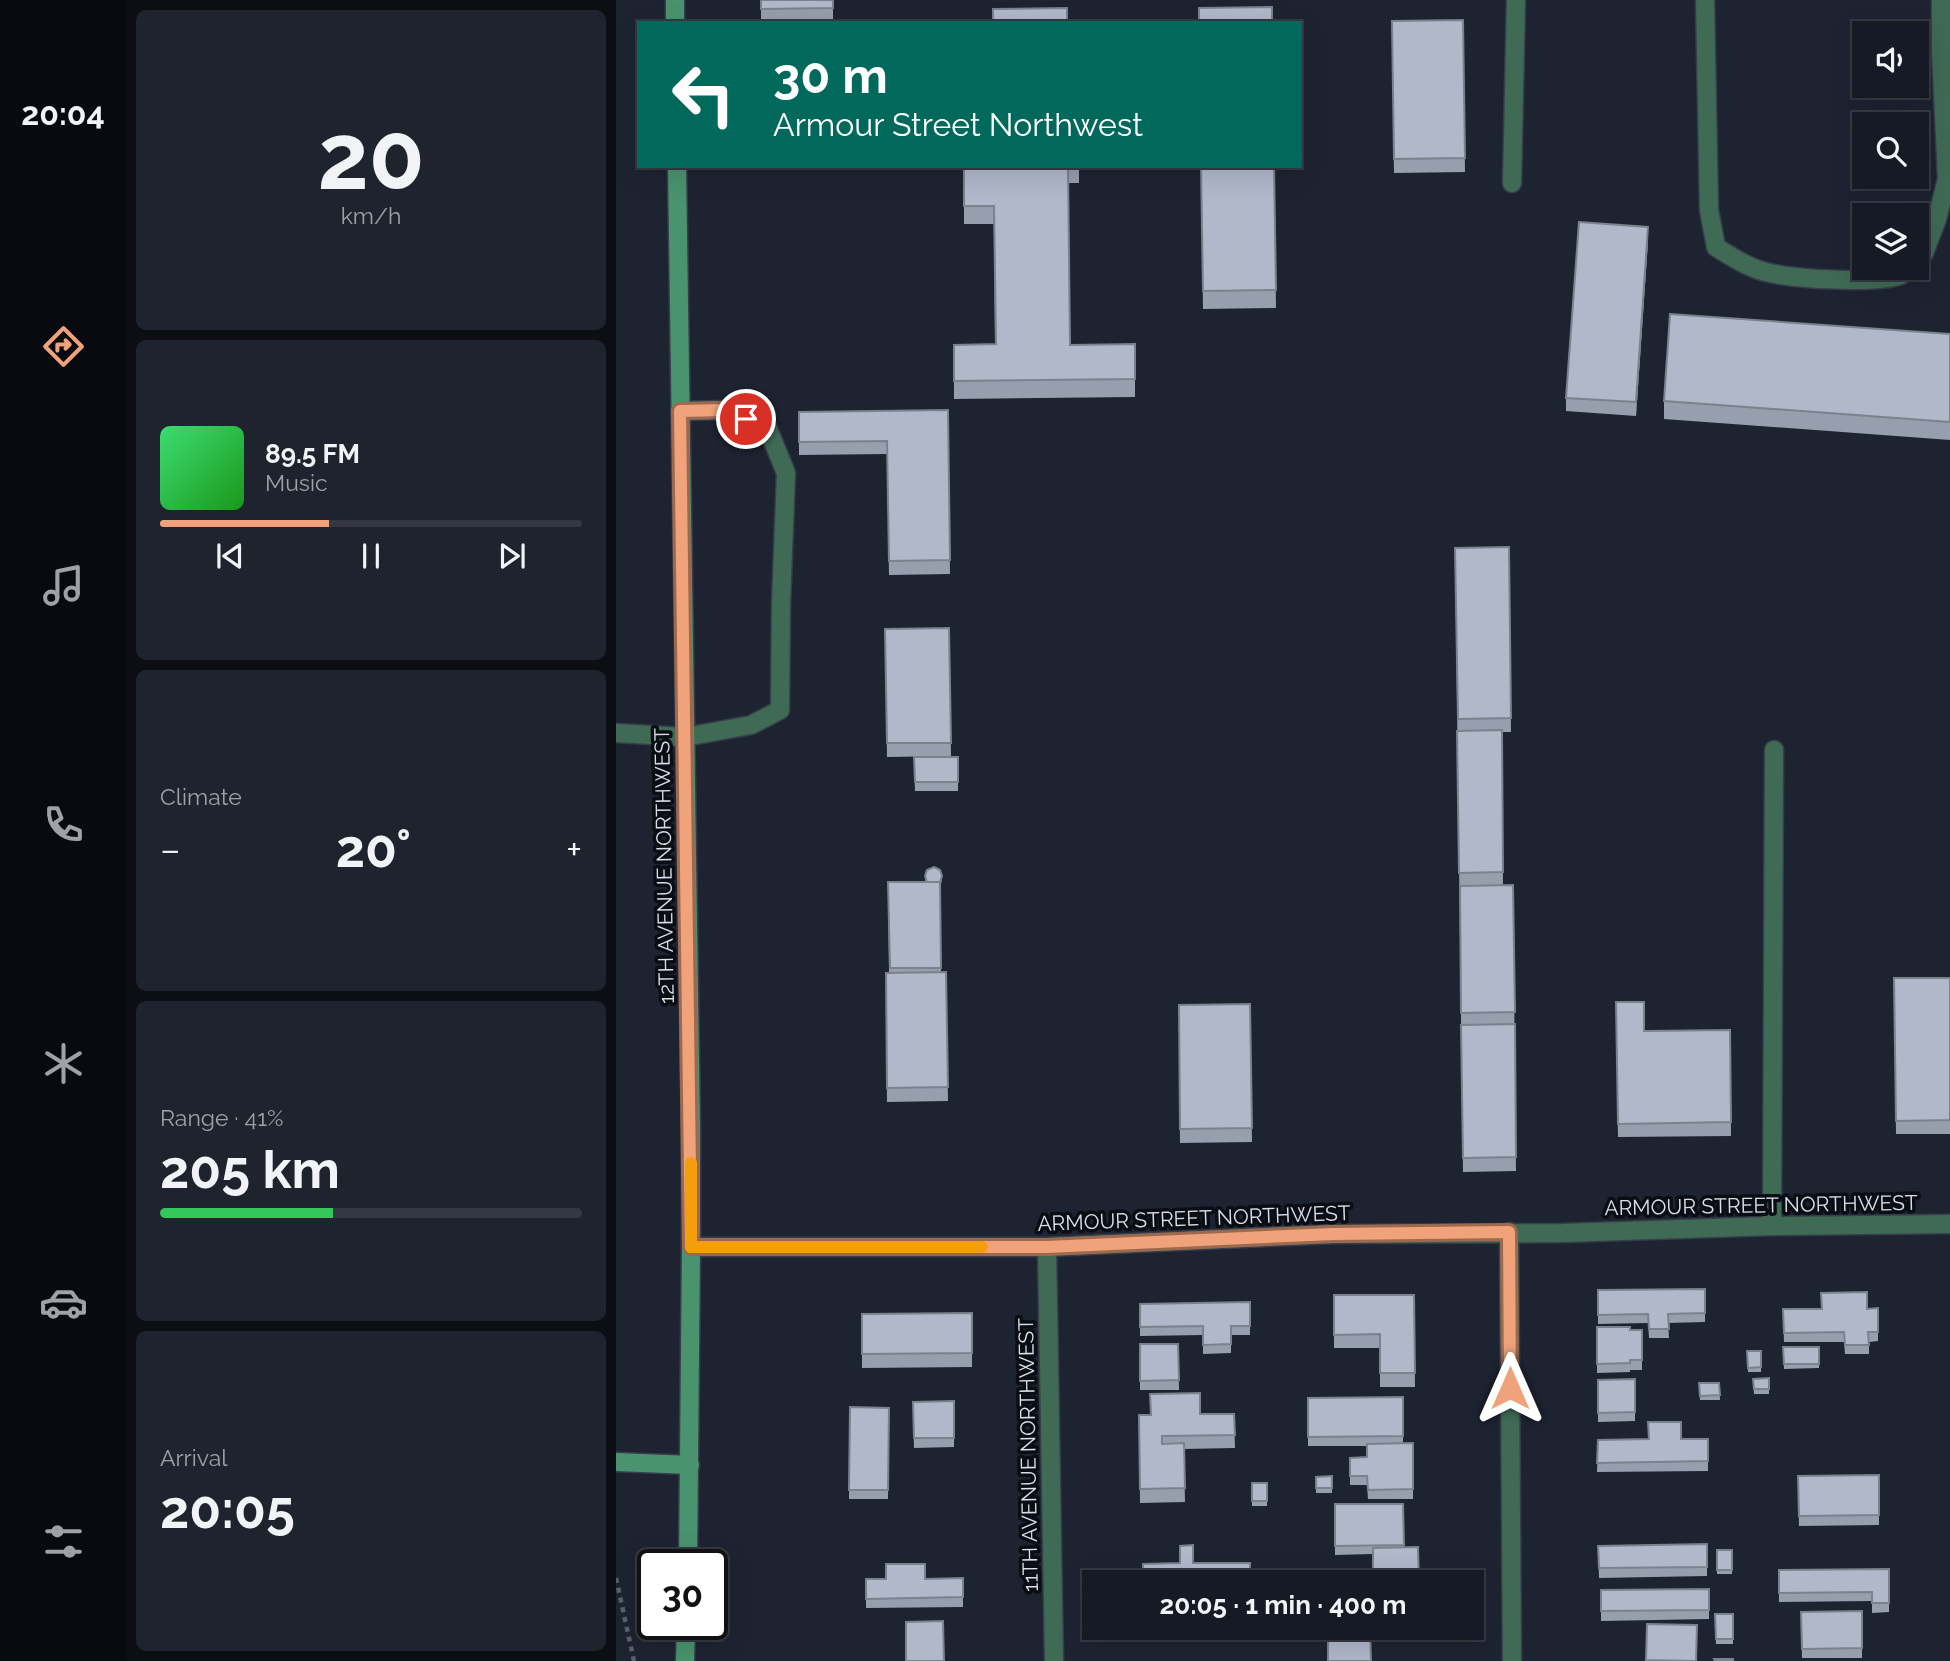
<!DOCTYPE html>
<meta charset="utf-8">
<style>
body{margin:0;font-family:Raleway,sans-serif;background:#1f232d;color:#f1f3f6;height:100vh;display:flex;flex-direction:column;font-size:26px;white-space:nowrap}
*{box-sizing:border-box;margin:0}
p{font-size:23px;color:#9ea1a7}
.icon{flex:none;width:38px;height:38px;fill:none;stroke:currentColor;stroke-width:2;stroke-linecap:round;stroke-linejoin:round}
.map{position:relative;flex:1;overflow:hidden}
.details{display:flex;flex-direction:column;gap:10px;padding:10px;background:#0c0e14;width:490px}
.details>*{flex:none}
.banner{position:absolute;left:21px;top:21px;width:665px;height:147px;border-radius:0px;box-shadow:0 7px 28px #0002,0 0 0 2px #353842;background:#00695c;color:#fff;overflow:hidden}
.controls{position:absolute;left:1236px;top:21px;display:grid;gap:14px}
.controls a{display:grid;place-items:center;width:77px;height:77px;border-radius:0px;background:#161a25;box-shadow:0 7px 28px #0002,0 0 0 2px #353842;font-size:35px}
.speed{position:absolute;left:21px;top:1549px;display:flex;gap:14px;font-size:35px;font-weight:700;text-align:center}
.speed>*{display:grid;place-content:center;width:91px;height:91px;border-radius:50%;background:#161a25;box-shadow:0 7px 28px #0002,0 0 0 2px #353842;line-height:1}
.speed .limit{border:4px solid #111;border-radius:10px;background:#fff;color:#111}
.pin{position:absolute;display:grid;place-items:center;width:60px;height:60px;color:#fff;margin:-30px;border:4px solid #fff;border-radius:50%;box-shadow:0 2px 7px #0007}
.me{position:absolute;width:77px;margin:-38px;rotate:0deg;stroke-linejoin:round;filter:drop-shadow(0 0 5px #0008)}
.turn{display:flex;align-items:center;gap:24px;height:147px;padding:0 21px;font-size:32px}
.turn .icon{width:91px;height:91px;stroke-width:2.5}
.turn b{display:block;font-size:49px;line-height:60px}
.big{font-size:52px;font-weight:700;line-height:1.1}
.details .widget{flex:1;display:flex;flex-direction:column;justify-content:center;gap:10px;min-width:0;padding:0 24px;border-radius:10px;background:#1f232d}
.details .dial{align-items:center;gap:0}
.dial b{font-size:91px;line-height:1}
.song{display:flex;align-items:center;gap:21px}
.cover{width:84px;height:84px;border-radius:10px;background:linear-gradient(135deg,hsl(140 70% 55%),hsl(120 70% 35%))}
.played{height:7px;border-radius:4px;background:linear-gradient(90deg,#f0a27a 40%,#353842 40%)}
.keys{display:flex;justify-content:space-around;direction:ltr}
.heat{display:flex;justify-content:space-between;align-items:center;font-size:38px;direction:ltr}
.charge{height:10px;border-radius:5px;background:linear-gradient(90deg,#34c759 41%,#353842 0)}
.trip{position:absolute;left:466px;top:1570px;width:402px;height:70px;border-radius:0px;background:#161a25;box-shadow:0 7px 28px #0002,0 0 0 2px #353842;font-weight:700;line-height:70px;text-align:center}
main{display:flex;flex:1;min-height:0}
.menu{display:flex;flex-direction:column;width:126px;justify-content:space-around;align-items:center;background:#090a0f;color:#9ea1a7}
.menu .icon{width:49px;height:49px}
.menu .selected{color:#f0a27a}
.menu b{font-size:32px;color:#f1f3f6}
.map>svg:first-child{display:block}
.lines{fill:none;stroke-linecap:round;stroke-linejoin:round}
.lane-casing{stroke:#373d4a;stroke-width:21}
.street-casing{stroke:#373d4a;stroke-width:21}
.secondary-casing{stroke:#373d4a;stroke-width:21}
.path{stroke:#5b606d;stroke-width:4.5;stroke-dasharray:5 5;stroke-linecap:butt}
.lane{stroke:#3f6a54;stroke-width:18}
.street{stroke:#3f6a54;stroke-width:18}
.secondary{stroke:#4a936f;stroke-width:18}
.wall{fill:#979eae}
.shaded-wall{fill:#7b818d}
.building{fill:#b0b8ca;stroke:#7b818d;stroke-width:2}
.route-casing{stroke:#9c694f;stroke-width:18}
.route{stroke:#f0a27a;stroke-width:12}
.slow{stroke:#f59e0b;stroke-width:12}
.labels{text-anchor:middle;dominant-baseline:central;stroke-width:7;stroke-linejoin:round;paint-order:stroke}
.street-label{font-size:21px;fill:#d9dee7;stroke:#0a0d13}
</style>
<main>
<nav class="menu">
<b>20:04</b>
<svg class="icon selected" aria-label="directions" viewBox="0 0 24 24"><path d="M12 3l9 9-9 9-9-9zM9 14v-3h6M13 9l2 2-2 2"/></svg>
<svg class="icon" aria-label="music" viewBox="0 0 24 24"><path d="M9 18V5l10-2v13"/><circle cx="6" cy="18" r="3"/><circle cx="16" cy="16" r="3"/></svg>
<svg class="icon" aria-label="phone" viewBox="0 0 24 24"><path d="M5 4h4l2 5-3 2q2 4 5 5l2-3 5 2v4C11 20 4 13 5 4z"/></svg>
<svg class="icon" aria-label="climate" viewBox="0 0 24 24"><path d="M12 3v18M4 7l16 10M4 17L20 7"/></svg>
<svg class="icon" aria-label="car" viewBox="0 0 24 24"><path d="M5 17H2v-5l4-1 3-4h7l3 4 3 1v5h-3M9 17h6M6 11h13"/><circle cx="7" cy="17" r="2"/><circle cx="17" cy="17" r="2"/></svg>
<svg class="icon" aria-label="filters" viewBox="0 0 24 24"><path d="M4 7h16M4 17h16"/><circle cx="9" cy="7" r="2"/><circle cx="15" cy="17" r="2"/></svg>
</nav>
<section class="details">
<div class="widget dial"><b>20</b><p>km/h</p></div>
<div class="widget">
<div class="song"><i class="cover"></i><div><b>89.5 FM</b><p>Music</p></div></div>
<div class="played"></div>
<div class="keys"><svg class="icon" aria-label="previous" viewBox="0 0 24 24"><path d="M18 5L8 12l10 7zM5 5v14"/></svg><svg class="icon" aria-label="pause" viewBox="0 0 24 24"><path d="M8 5v14M16 5v14"/></svg><svg class="icon" aria-label="next" viewBox="0 0 24 24"><path d="M6 5l10 7-10 7zM19 5v14"/></svg></div>
</div>
<div class="widget"><p>Climate</p>
<div class="heat"><a>−</a><b class="big">20°</b><a>+</a></div>
</div>
<div class="widget"><p>Range · 41%</p><b class="big">205 km</b><div class="charge"></div></div>
<div class="widget"><p>Arrival</p><b class="big">20:05</b></div>
</section>
<div class="map">
<svg width="1334" height="1661" viewBox="0 0 1334 1661">
<rect width="100%" height="100%" fill="#1d2331"/>
<g class="lines">
<defs>
<path id="lane" d="M1089 0 1093 210 1100 247C1116 257 1134 269 1154 273 1181 279 1260 284 1285 275 1288 273 1290 270 1293 268
M896 183 900 0
M1300 260 1308 253 1321 219 1331 179 1325 51V0
M0 733 69 737 135 725 164 710 165 604 170 473 152 429 108 410 64 411
M1156 1226 1158 750"/>
<path id="street" d="M893 1232 896 1661
M75 1247H431L717 1234 947 1233 1156 1226 1334 1224
M431 1247 438 1661"/>
<path id="secondary" d="M59 0V23
M61 166 75 1129V1247L72 1564
M0 1462 74 1465
M69 1661 70 1624"/>
</defs>
<use href="#lane" class="lane-casing"/>
<use href="#street" class="street-casing"/>
<use href="#secondary" class="secondary-casing"/>
<path class="path" d="M0 1578 18 1661"/>
<use href="#lane" class="lane"/>
<use href="#street" class="street"/>
<use href="#secondary" class="secondary"/>
</g>
<path class="wall" d="M145 0H217V22L145 23Z
M847 20 849 172 778 173 776 21Z
M348 166H463V183H452L454 345 519 344V397L338 399V345L379 344 378 224H348Z
M585 166H658L660 308 587 309Z
M1032 241 1020 416 950 411V398Z
M1334 334V440L1048 419V401Z
M332 410 334 574 273 575 271 454 183 455V412Z
M893 547 895 732H886L887 885H897L900 1171 847 1172 839 548Z
M333 628 335 756 271 757 269 629Z
M298 757H342V791H299Z
M309 876 326 880 324 887 325 972H330L332 1101 271 1102 270 973H273L272 882H309Z
M1278 978H1334V1134H1280Z
M1000 1002 1028 1031 1114 1030 1115 1136 1002 1137Z
M634 1004 636 1142 564 1143 563 1005Z
M1089 1289V1322L1052 1323 1053 1338H1033L1032 1323 982 1324V1290Z
M718 1295H798L799 1387H764V1348H718Z
M634 1302V1335H615V1353L587 1354V1335L524 1336V1304Z
M1262 1308V1341L1253 1342V1354H1229L1228 1342H1168L1167 1309Z
M356 1313V1367L246 1368V1314Z
M981 1327 1026 1330V1370H1014V1372L981 1373Z
M524 1344H562L563 1390H524Z
M1167 1347H1203V1368L1168 1369Z
M1131 1351H1145V1372H1132Z
M1153 1378V1394H1138L1137 1379Z
M1019 1379V1421L982 1422V1380Z
M1083 1383H1103L1104 1400H1084Z
M787 1397V1444L797 1443V1499H752L751 1485H734V1467L751 1457V1446H692V1398Z
M338 1401V1447L298 1448 297 1402Z
M234 1407 273 1408 272 1499H233Z
M618 1414 619 1448 568 1449 569 1502 524 1503 523 1415Z
M1092 1439V1471L981 1472 982 1440Z
M1263 1475V1525L1183 1526 1182 1476Z
M716 1476V1493H700V1477Z
M636 1483H651V1506H636Z
M719 1504H787L788 1548 757 1554 719 1555Z
M1091 1544V1576L983 1578 982 1546Z
M1101 1550H1116V1574H1101Z
M1273 1569V1612L1256 1613V1601L1163 1602V1570Z
M347 1578V1607L250 1608V1579Z
M1093 1589V1619L985 1621V1590Z
M1246 1611V1658H1186L1185 1612Z
M1099 1614H1117V1644H1100Z"/>
<path class="shaded-wall" d="M1032 227V241L1020 416V402Z"/>
<path class="building" d="M145 0H217V8L145 9Z
M656 7V23H583V8Z
M451 8V23H377V9Z
M847 20 849 158 778 159 776 21Z
M348 166H452L454 345 519 344V379L338 381V345L380 344 378 206H348Z
M585 166H658L660 290 587 291Z
M963 222 1032 227 1020 402 950 398Z
M1054 314 1334 334V422L1048 401Z
M332 410 334 560 273 561 271 441 183 442V412Z
M893 547 895 718 842 719 839 548Z
M333 628 335 743H271L269 629Z
M886 730 887 872 843 873 841 731Z
M298 757H342V782H299Z
M318 867 324 870 326 876 324 882H311L309 876 311 870Z
M272 882H324L325 968H274Z
M897 885 899 1012 845 1013 844 886Z
M330 972 332 1087 271 1088 270 973Z
M1278 978H1334V1120L1280 1121Z
M1000 1002H1028V1031L1114 1030 1115 1122 1002 1124Z
M634 1004 636 1128 564 1129 563 1005Z
M899 1024 900 1157 847 1158 845 1025Z
M1089 1289V1313L1052 1314 1053 1329H1033L1032 1314 982 1315V1290Z
M1251 1292V1309L1262 1308V1332H1252L1253 1345H1229L1228 1332 1168 1333 1167 1309H1206L1205 1293Z
M718 1295H798L799 1373H764V1334L718 1335Z
M634 1302V1326H615V1344L587 1345V1326L524 1327V1304Z
M356 1313V1353L246 1354V1314Z
M981 1327H1014V1330H1026V1360H1014V1363L981 1364Z
M524 1344H562L563 1380 524 1381Z
M1167 1347H1203V1364H1168Z
M1131 1351H1145V1367L1132 1368Z
M1153 1378V1389H1138L1137 1379Z
M1019 1379V1412L982 1413V1380Z
M1083 1383H1103L1104 1395 1084 1396Z
M584 1393V1414H618L619 1435 546 1436V1444L568 1443 569 1488 524 1489 523 1415H535L534 1394Z
M787 1397V1436L692 1437V1398Z
M338 1401V1438H298L297 1402Z
M234 1407 273 1408 272 1490H233Z
M1032 1422H1065V1439H1092V1461L981 1463 982 1440 1033 1439Z
M797 1443V1489L752 1490 751 1476H734V1458L751 1457V1444Z
M1263 1475V1515L1183 1516 1182 1476Z
M716 1476V1488H700V1477Z
M636 1483H651V1501H636Z
M719 1504H787L788 1545 719 1546Z
M1091 1544V1567L983 1568 982 1546Z
M577 1545V1563H634V1582H527V1564L564 1563V1546Z
M802 1547 803 1582H757V1548Z
M1101 1550H1116V1570H1101Z
M270 1564H309V1579L347 1578V1597L250 1599V1579H270Z
M1273 1569V1603H1256V1592L1163 1593V1570Z
M643 1573H658L657 1582H643Z
M682 1576V1582H673V1577Z
M1093 1589V1610L985 1611V1590Z
M1246 1611V1648L1186 1649 1185 1612Z
M1099 1614H1117V1639H1100Z
M327 1621 328 1661H290V1622Z
M1031 1624 1081 1625 1080 1661 1030 1660Z
M712 1628H754L755 1661H712Z
M1098 1659H1117V1661H1099Z"/>
<g class="lines">
<defs>
<path id="route" d="M130 419 108 410 64 411 75 1247H431L717 1234 893 1232 894 1388"/>
</defs>
<use href="#route" class="route-casing"/>
<use href="#route" class="route"/>
<path class="slow" d="M75 1163V1247H366"/>
</g>
<g class="labels">
<g class="street-label">
<text transform="translate(48 866) rotate(-91)">12TH AVENUE NORTHWEST</text>
<text transform="translate(1145 1205) rotate(-1)">ARMOUR STREET NORTHWEST</text>
<text transform="translate(578 1218) rotate(-2)">ARMOUR STREET NORTHWEST</text>
<text transform="translate(412 1455) rotate(-91)">11TH AVENUE NORTHWEST</text>
</g>
</g>
</svg>
<div class="controls">
<a><svg class="icon" aria-label="sound" viewBox="0 0 24 24"><path d="M4 9h4l5-4v14l-5-4H4zM17 9q2 3 0 6"/></svg></a>
<a><svg class="icon" aria-label="search" viewBox="0 0 24 24"><circle cx="10" cy="10" r="6"/><path d="M15 15l6 6"/></svg></a>
<a><svg class="icon" aria-label="layers" viewBox="0 0 24 24"><path d="M12 4l9 5-9 5-9-5zM3 14l9 5 9-5"/></svg></a>
</div>
<div class="speed"><div class="limit">30</div></div>
<div class="pin" style="left:130px;top:419px;background:#d93025"><svg class="icon" aria-label="arrive" viewBox="0 0 24 24"><path d="M6 21V4h12l-3 4 3 4H6"/></svg></div>
<svg class="me" style="left:894px;top:1388px" viewBox="-20 -20 40 40"><path d="M0-17L14 15 0 8-14 15z" fill="#f0a27a" stroke="#fff" stroke-width="4"/></svg>
<div class="trip">20:05 · 1 min · 400 m</div>
<div class="banner">
<div class="turn"><svg class="icon" aria-label="left" viewBox="0 0 24 24"><path d="M17 20v-9H6M10 6l-5 5 5 5"/></svg><div><b>30 m</b>Armour Street Northwest</div></div>
</div>
</div>
</main>
